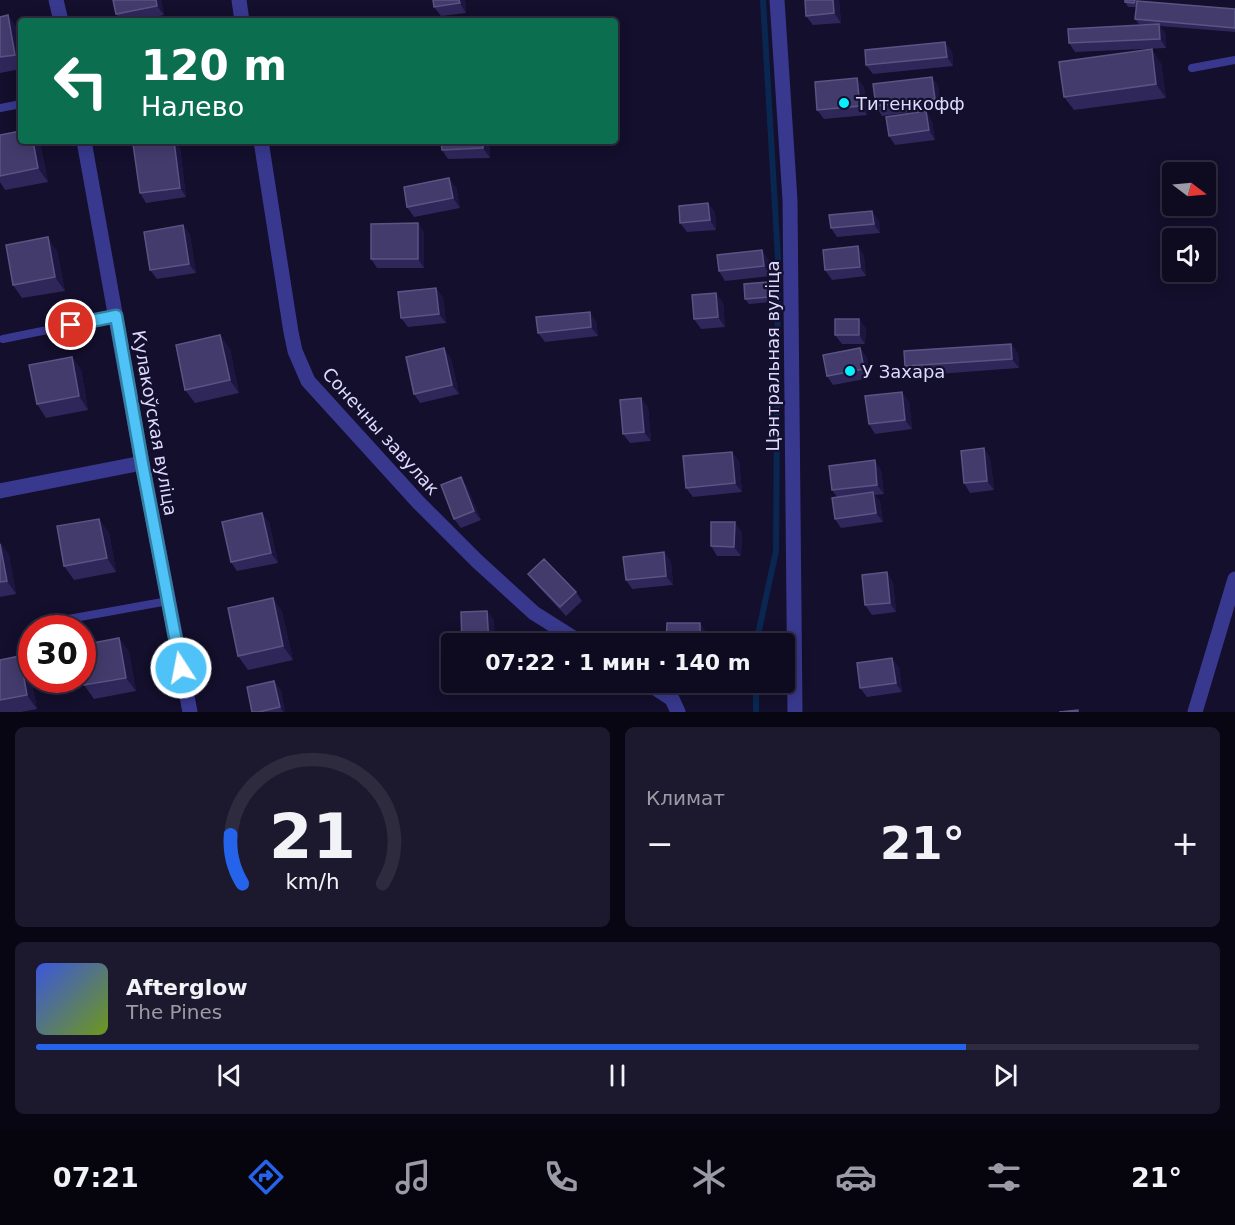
<!DOCTYPE html>
<html lang="ru">
<meta charset="utf-8">
<style>
body{margin:0;font-family:"DejaVu Sans",sans-serif;background:#1c192e;color:#f1f3f6;height:100vh;display:flex;flex-direction:column;font-size:22px;white-space:nowrap}
*{box-sizing:border-box;margin:0}
p{font-size:20px;color:#9b9ba5}
.icon{flex:none;width:33px;height:33px;fill:none;stroke:currentColor;stroke-width:2;stroke-linecap:round;stroke-linejoin:round}
.map{position:relative;height:712px;overflow:hidden}
.drawer{display:flex;flex-direction:column;gap:15px;padding:15px;background:#080612;flex:1}
.drawer>*{flex:none}
.guide{position:absolute;left:18px;top:18px;width:600px;height:126px;border-radius:6px;box-shadow:0 3px 15px #0003,0 0 0 2px #2e2b3f;background:#0b6e4f;color:#fff;overflow:hidden}
.needle{width:39px;rotate:106deg}
.controls{position:absolute;left:1162px;top:162px;display:grid;gap:12px}
.controls a{display:grid;place-items:center;width:54px;height:54px;border-radius:6px;background:#0e0b21;box-shadow:0 3px 15px #0003,0 0 0 2px #2e2b3f;font-size:30px}
.speed{position:absolute;left:18px;top:615px;display:flex;gap:12px;font-size:30px;font-weight:700;text-align:center}
.speed>*{display:grid;place-content:center;width:78px;height:78px;border-radius:50%;background:#0e0b21;box-shadow:0 3px 15px #0003,0 0 0 2px #2e2b3f;line-height:1}
.speed .limit{border:9px solid #d22;background:#fff;color:#111}
.pin{position:absolute;display:grid;place-items:center;width:51px;height:51px;color:#fff;margin:-26px;border:3px solid #fff;border-radius:50%;box-shadow:0 2px 6px #0007}
.me{position:absolute;width:66px;margin:-33px;rotate:349deg;stroke-linejoin:round;filter:drop-shadow(0 0 4px #0008)}
.turn{display:flex;align-items:center;gap:21px;height:126px;padding:0 24px;font-size:27px}
.turn .icon{width:78px;height:78px;stroke-width:2.5}
.turn b{display:block;font-size:42px;line-height:51px}
.big{font-size:45px;font-weight:700;line-height:1.1}
.drawer .card{flex:1;display:flex;flex-direction:column;justify-content:center;gap:9px;min-width:0;padding:0 21px;border-radius:9px;background:#1c192e}
.drawer .dial{align-items:center;gap:0}
.dial svg{height:156px;overflow:visible;fill:none;stroke:#2e2b3f;stroke-width:7;stroke-linecap:round;text-anchor:middle}
.dial text{fill:#f1f3f6;stroke:none}
.song{display:flex;align-items:center;gap:18px}
.cover{width:72px;height:72px;border-radius:9px;background:linear-gradient(135deg,hsl(230 70% 55%),hsl(80 70% 35%))}
.played{height:6px;border-radius:3px;background:linear-gradient(90deg,#2563eb 80%,#2e2b3f 80%)}
.keys{display:flex;justify-content:space-around;direction:ltr}
.heat{display:flex;justify-content:space-between;align-items:center;font-size:33px;direction:ltr}
.drawer .tiles{flex:1;display:grid;gap:15px;grid-template-columns:1fr 1fr}
.card:last-child{grid-column:span 2}
.trip{position:absolute;left:441px;top:633px;width:354px;height:60px;border-radius:6px;background:#0e0b21;box-shadow:0 3px 15px #0003,0 0 0 2px #2e2b3f;font-weight:700;line-height:60px;text-align:center}
.dock{display:flex;height:96px;justify-content:space-around;align-items:center;background:#06040d;color:#9b9ba5}
.dock .icon{width:42px;height:42px}
.dock .active{color:#2563eb}
.dock b{font-size:27px;color:#f1f3f6}
.map>svg:first-child{display:block}
.lines{fill:none;stroke-linecap:round;stroke-linejoin:round}
.stream{stroke:#092751;stroke-width:6}
.lane{stroke:#38388e;stroke-width:8}
.street{stroke:#38388e;stroke-width:15}
.wall{fill:#2f275a}
.shaded-wall{fill:#1c1640}
.building{fill:#423b6c;stroke:#5a5483;stroke-width:1.5}
.route-casing{stroke:#337fa1;stroke-width:15}
.route{stroke:#4fc3f7;stroke-width:10}
.poi-dot{fill:#06f1ff;stroke:#130f2c;stroke-width:2}
.labels{text-anchor:middle;dominant-baseline:central;stroke-width:4.5;stroke-linejoin:round;paint-order:stroke}
.poi-label{font-size:18px;fill:#dddaff;stroke:#130f2c;text-anchor:start}
.street-label{font-size:18px;fill:#dddaff;stroke:#130f2c}
</style>
<div class="map">
<svg width="1235" height="712" viewBox="0 0 1235 712">
<rect width="100%" height="100%" fill="#130f2c"/>
<g class="lines">
<path class="stream" d="M756 644 776 551 778 259 763 0
M756 682V712"/>
<path class="lane" d="M1192 68 1235 60
M0 108 21 104
M3 339 116 316
M52 622 168 601"/>
<path class="street" d="M56 0 61 21
M239 0 242 21
M777 0 790 200 795 712
M84 141 142 463 190 712
M261 141 291 332 295 351 308 381 418 502 477 561 534 613 583 644
M0 491 142 463
M646 682 672 699 678 712
M1195 712 1235 579"/>
</g>
<path class="wall" d="M161 0 164 15 136 21H121L116 14Z
M433 0H465L466 13 441 16 434 7Z
M805 0H839L841 23 813 25 806 16Z
M1125 0H1138V1L1235 9V32L1160 26 1166 34V48L1075 52 1069 43 1150 25 1139 24 1135 19 1137 7H1128L1125 2Z
M8 15 17 29 21 50V69L0 73V17Z
M952 51 953 66 873 74 866 65Z
M1161 63 1166 98 1074 110 1064 97Z
M932 77 938 86 941 108 882 116 876 106Z
M857 78 864 87 867 115 824 119 817 110Z
M932 121 935 140 895 145 889 136Z
M0 135 21 141H39L40 143 48 182 5 190 0 182Z
M441 141H489L490 158 448 159 442 150Z
M180 148 186 197 146 203 140 193Z
M456 187 460 208 414 217 407 207Z
M708 203 715 213 716 230 687 232 680 223Z
M879 220 880 233 837 237 831 228Z
M418 223 424 233V268H377L371 259Z
M183 225 190 235 196 273 157 279 150 270Z
M858 246 864 256 866 276 832 280 825 270Z
M57 251 65 291 22 298 13 285Z
M769 260 770 276 725 281 719 271Z
M771 287 772 302 749 304 745 299Z
M443 297 446 323 408 327 401 318Z
M723 302 725 327 701 329 694 319Z
M596 321 598 336 545 342 538 333Z
M866 328 865 344H842L835 335Z
M220 335 230 349 239 393 195 403 185 390Z
M1011 344 1018 353 1019 368 911 376 905 366Z
M860 348 867 358 870 378 833 385 827 376Z
M72 357 81 370 88 410 46 418 37 404Z
M451 358 459 394 420 403 414 394Z
M641 398 648 407 651 441 630 443 623 434Z
M909 401 912 429 875 434 869 424Z
M984 448 990 458 994 490 970 493 964 483Z
M732 452 739 461 742 492 693 497 686 488Z
M881 470 884 494 875 495 880 501 883 522 841 528 835 519 837 497 832 490Z
M461 477 467 487 481 520 461 528 454 519Z
M269 522 278 563 237 571 231 562Z
M109 532 116 572 74 580 64 566Z
M742 532 741 556H717L711 546Z
M0 542 9 555 16 594 0 597Z
M664 552 671 562 673 585 632 589 626 580Z
M528 574 576 592 582 601 566 616 535 583Z
M893 582 896 612 872 615 865 605Z
M273 598 282 612 293 660 248 670 238 656Z
M119 638 129 652 136 691 94 699 84 685Z
M0 660 29 670 37 709 21 712H0Z
M899 667 902 692 867 697 860 688Z
M274 681 281 691 285 712H252Z"/>
<path class="shaded-wall" d="M156 0H161L164 15 157 6Z
M459 0H465L466 13 460 3Z
M833 0H839L841 23 834 13Z
M8 15 17 29 21 50V64L15 55Z
M1159 24 1166 34V48L1160 39Z
M945 42 952 51 953 66 947 57Z
M1152 49 1161 63 1166 98 1156 84Z
M932 77 938 86 941 108 935 99Z
M857 78 864 87 867 115 860 106Z
M926 111 932 121 935 140 929 130Z
M33 141H39L40 143 48 182 38 168Z
M174 141H175L180 148 186 197 180 188Z
M483 141H489L490 158 483 148Z
M449 178 456 187 460 208 453 198Z
M708 203 715 213 716 230 710 220Z
M872 211 879 220 880 233 874 224Z
M418 223 424 233V268L418 259Z
M183 225 190 235 196 273 189 264Z
M48 237 57 251 65 291 55 277Z
M858 246 864 256 866 276 860 267Z
M762 250 769 260 770 276 764 266Z
M768 282 771 287 772 302 769 297Z
M436 288 443 297 446 323 439 314Z
M716 293 723 302 725 327 718 317Z
M590 312 596 321 598 336 591 327Z
M859 319 866 328 865 344 859 335Z
M220 335 230 349 239 393 230 380Z
M1011 344 1018 353 1019 368 1012 359Z
M444 348 451 358 459 394 452 385Z
M860 348 867 358 870 378 864 369Z
M72 357 81 370 88 410 79 396Z
M902 392 909 401 912 429 905 420Z
M641 398 648 407 651 441 644 432Z
M984 448 990 458 994 490 987 481Z
M732 452 739 461 742 492 735 483Z
M875 460 881 470 884 494 877 485Z
M461 477 467 487 481 520 474 511Z
M873 492 880 501 883 522 876 513Z
M262 513 269 522 278 563 271 553Z
M99 519 109 532 116 572 107 558Z
M735 522 742 532 741 556 734 547Z
M0 542 9 555 16 594 7 581Z
M664 552 671 562 673 585 666 576Z
M887 572 893 582 896 612 890 603Z
M273 598 282 612 293 660 283 646Z
M487 611 494 620 495 644H489Z
M700 623 707 633V644H700Z
M119 638 129 652 136 691 126 678Z
M20 656 29 670 37 709 27 695Z
M892 658 899 667 902 692 896 683Z
M274 681 281 691 285 712H283L280 707Z"/>
<path class="building" d="M113 0H156L157 6 116 14Z
M433 0H459L460 3 434 7Z
M805 0H833L834 13 806 16Z
M1125 0H1135L1134 3 1125 2Z
M1137 1 1235 9V28L1135 19Z
M8 15 15 55 0 57V17Z
M1159 24 1160 39 1069 43 1068 29Z
M945 42 947 57 866 65 865 50Z
M1152 49 1156 84 1064 97 1059 62Z
M932 77 935 99 876 106 873 84Z
M857 78 860 106 817 110 815 82Z
M926 111 929 130 889 136 886 117Z
M21 131V141H33L38 168 0 176V135Z
M154 141H174L180 188 140 193 133 144Z
M441 141H483V148L442 150Z
M449 178 453 198 407 207 404 187Z
M708 203 710 220 680 223 679 206Z
M872 211 874 224 831 228 829 215Z
M418 223V259H371V224Z
M183 225 189 264 150 270 144 232Z
M48 237 55 277 13 285 6 245Z
M858 246 860 267 825 270 823 250Z
M762 250 764 266 719 271 717 255Z
M768 282 769 297 745 299 744 284Z
M436 288 439 314 401 318 398 292Z
M716 293 718 317 694 319 692 295Z
M590 312 591 327 538 333 536 317Z
M835 319H859V335H835Z
M220 335 230 380 185 390 176 345Z
M1011 344 1012 359 905 366 904 351Z
M444 348 452 385 414 394 406 357Z
M860 348 864 369 827 376 823 355Z
M72 357 79 396 37 404 29 365Z
M902 392 905 420 869 424 865 396Z
M641 398 644 432 623 434 620 400Z
M984 448 987 481 964 483 961 451Z
M732 452 735 483 686 488 683 456Z
M875 460 877 485 832 490 829 466Z
M461 477 474 511 454 519 441 485Z
M873 492 876 513 835 519 832 498Z
M262 513 271 553 231 562 222 522Z
M99 519 107 558 64 566 57 526Z
M711 522H735L734 547 711 546Z
M0 544 7 581 0 582Z
M664 552 666 576 626 580 623 557Z
M544 559 576 592 560 607 528 574Z
M887 572 890 603 865 605 862 575Z
M273 598 283 646 238 656 228 608Z
M487 611 489 644H462L461 612Z
M667 623H700V644L666 643Z
M119 638 126 678 84 685 82 676V645Z
M20 656 27 695 0 700V660Z
M892 658 896 683 860 688 857 663Z
M274 681 280 707 259 712H252L247 687Z
M1078 710V712H1059Z"/>
<g class="lines">
<defs>
<path id="route" d="M71 325 116 316 142 463 181 668"/>
</defs>
<use href="#route" class="route-casing"/>
<use href="#route" class="route"/>
</g>
<g class="poi-dot">
<circle cx="844" cy="103" r="6"/>
<circle cx="850" cy="371" r="6"/>
</g>
<g class="labels">
<g class="poi-label">
<text x="856" y="103">Титенкофф</text>
<text x="862" y="371">У Захара</text>
</g>
<g class="street-label">
<text transform="translate(772 356) rotate(-90)">Цэнтральная вуліца</text>
<text transform="translate(155 423) rotate(80)">Кулакоўская вуліца</text>
<text transform="translate(381 431) rotate(48)">Сонечны завулак</text>
</g>
</g>
</svg>
<div class="controls">
<a><svg class="needle" viewBox="-14 -14 28 28"><path d="M0-13l5 13h-10z" fill="#e53935"/><path d="M0 13l5-13h-10z" fill="#9b9ba5"/></svg></a>
<a><svg class="icon" aria-label="sound" viewBox="0 0 24 24"><path d="M4 9h4l5-4v14l-5-4H4zM17 9q2 3 0 6"/></svg></a>
</div>
<div class="speed"><div class="limit">30</div></div>
<div class="pin" style="left:71px;top:325px;background:#d93025"><svg class="icon" aria-label="arrive" viewBox="0 0 24 24"><path d="M6 21V4h12l-3 4 3 4H6"/></svg></div>
<svg class="me" style="left:181px;top:668px" viewBox="-20 -20 40 40"><circle r="17" fill="#4fc3f7" stroke="#fff" stroke-width="3"/><path d="M0-11L8 9 0 5-8 9z" fill="#fff"/></svg>
<div class="trip">07:22 · 1 мин · 140 m</div>
<div class="guide">
<div class="turn"><svg class="icon" aria-label="left" viewBox="0 0 24 24"><path d="M17 20v-9H6M10 6l-5 5 5 5"/></svg><div><b>120 m</b>Налево</div></div>
</div>
</div>
<section class="drawer">
<div class="tiles">
<div class="card dial"><svg viewBox="0 0 100 80">
<path d="M14 69A42 42 0 1 1 86 69"/>
<path d="M14 69A42 42 0 0 1 8 44" stroke="#2563eb"/>
<text x="50" y="56" font-size="32" font-weight="700">21</text>
<text x="50" y="72" font-size="11">km/h</text>
</svg></div>
<div class="card"><p>Климат</p>
<div class="heat"><a>−</a><b class="big">21°</b><a>+</a></div>
</div>
<div class="card">
<div class="song"><i class="cover"></i><div><b>Afterglow</b><p>The Pines</p></div></div>
<div class="played"></div>
<div class="keys"><svg class="icon" aria-label="previous" viewBox="0 0 24 24"><path d="M18 5L8 12l10 7zM5 5v14"/></svg><svg class="icon" aria-label="pause" viewBox="0 0 24 24"><path d="M8 5v14M16 5v14"/></svg><svg class="icon" aria-label="next" viewBox="0 0 24 24"><path d="M6 5l10 7-10 7zM19 5v14"/></svg></div>
</div>
</div>
</section>
<nav class="dock">
<b>07:21</b>
<svg class="icon active" aria-label="directions" viewBox="0 0 24 24"><path d="M12 3l9 9-9 9-9-9zM9 14v-3h6M13 9l2 2-2 2"/></svg>
<svg class="icon" aria-label="music" viewBox="0 0 24 24"><path d="M9 18V5l10-2v13"/><circle cx="6" cy="18" r="3"/><circle cx="16" cy="16" r="3"/></svg>
<svg class="icon" aria-label="phone" viewBox="0 0 24 24"><path d="M5 4h4l2 5-3 2q2 4 5 5l2-3 5 2v4C11 20 4 13 5 4z"/></svg>
<svg class="icon" aria-label="climate" viewBox="0 0 24 24"><path d="M12 3v18M4 7l16 10M4 17L20 7"/></svg>
<svg class="icon" aria-label="car" viewBox="0 0 24 24"><path d="M5 17H2v-5l4-1 3-4h7l3 4 3 1v5h-3M9 17h6M6 11h13"/><circle cx="7" cy="17" r="2"/><circle cx="17" cy="17" r="2"/></svg>
<svg class="icon" aria-label="filters" viewBox="0 0 24 24"><path d="M4 7h16M4 17h16"/><circle cx="9" cy="7" r="2"/><circle cx="15" cy="17" r="2"/></svg>
<b>21°</b>
</nav>
